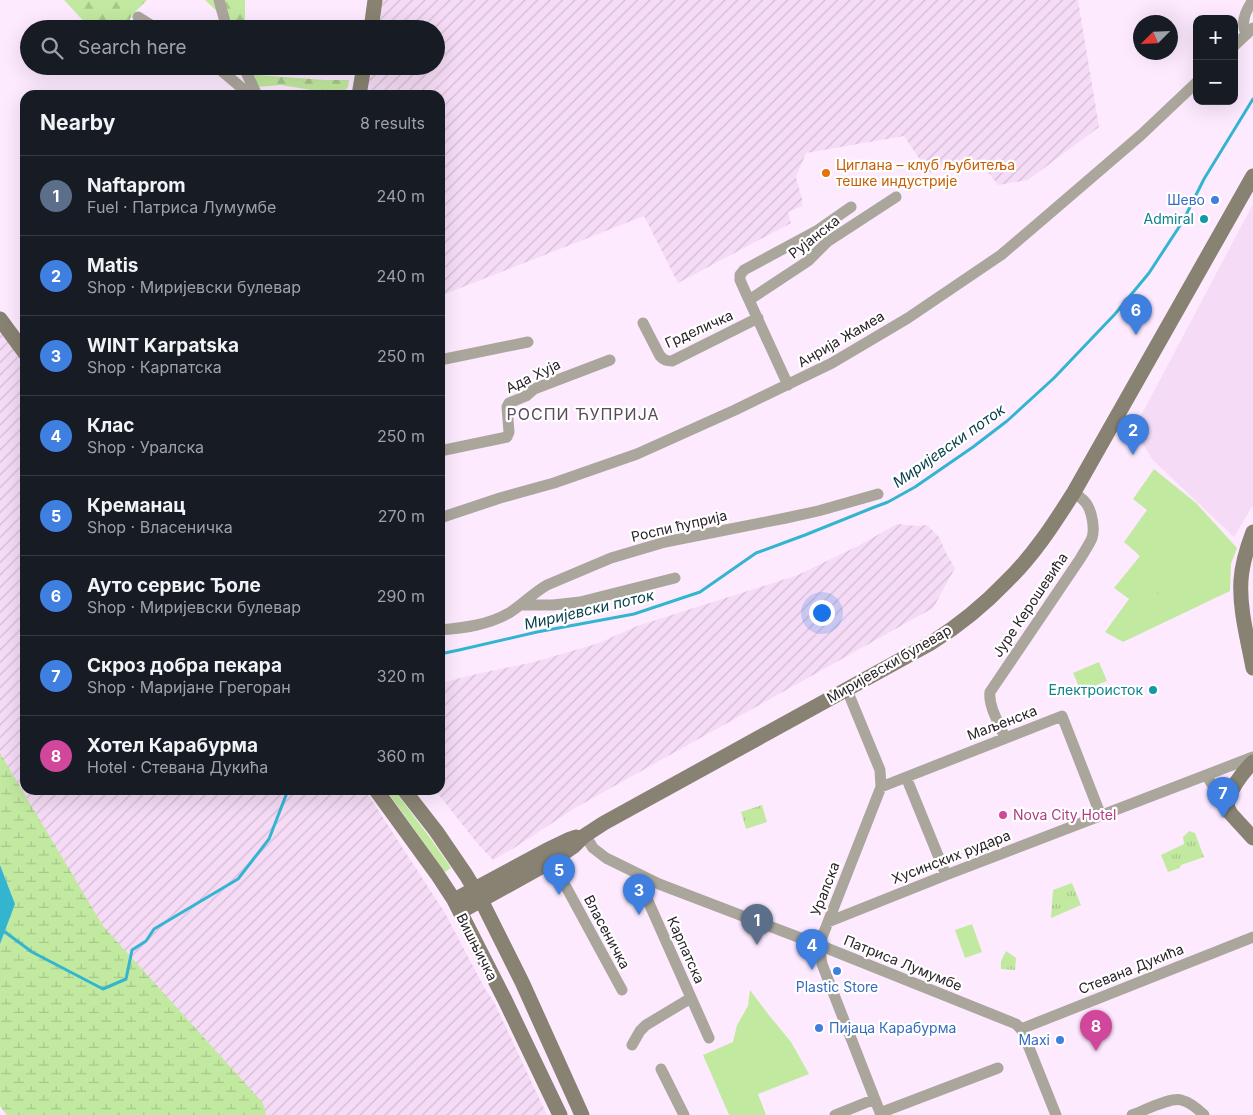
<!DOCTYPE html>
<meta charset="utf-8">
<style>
:root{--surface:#171b24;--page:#20242c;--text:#f1f3f6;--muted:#9ea1a6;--line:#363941;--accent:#0b8043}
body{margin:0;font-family:Inter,sans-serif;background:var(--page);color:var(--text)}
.controls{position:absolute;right:15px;top:15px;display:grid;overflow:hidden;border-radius:10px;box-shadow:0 5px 20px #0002}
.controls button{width:45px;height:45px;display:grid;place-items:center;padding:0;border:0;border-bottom:1px solid var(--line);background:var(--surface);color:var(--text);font:25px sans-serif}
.compass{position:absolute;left:1133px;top:15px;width:45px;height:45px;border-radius:50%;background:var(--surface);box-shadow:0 5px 20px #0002;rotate:246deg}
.you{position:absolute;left:821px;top:612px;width:18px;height:18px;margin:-12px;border:4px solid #fff;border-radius:50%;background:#1a73e8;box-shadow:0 0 0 8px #1a73e833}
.badge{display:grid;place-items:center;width:32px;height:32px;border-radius:50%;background:var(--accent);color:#fff;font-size:16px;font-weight:700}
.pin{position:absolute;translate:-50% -41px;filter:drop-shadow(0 1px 2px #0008)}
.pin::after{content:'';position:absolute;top:26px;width:18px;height:15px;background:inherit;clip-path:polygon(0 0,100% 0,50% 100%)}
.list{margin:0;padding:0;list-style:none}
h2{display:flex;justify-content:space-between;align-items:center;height:65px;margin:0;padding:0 20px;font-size:21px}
h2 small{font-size:16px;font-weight:400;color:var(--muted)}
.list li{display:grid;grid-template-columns:32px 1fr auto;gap:15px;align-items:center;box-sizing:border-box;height:80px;padding:0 20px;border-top:1px solid var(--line)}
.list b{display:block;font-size:19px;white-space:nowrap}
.list p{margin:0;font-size:16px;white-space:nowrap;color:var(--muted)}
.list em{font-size:16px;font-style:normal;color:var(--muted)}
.icon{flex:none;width:28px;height:28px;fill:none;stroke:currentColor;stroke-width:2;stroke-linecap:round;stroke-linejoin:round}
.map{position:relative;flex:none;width:1253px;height:1115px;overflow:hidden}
.search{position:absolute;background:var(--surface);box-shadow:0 5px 20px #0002;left:20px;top:20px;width:425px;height:55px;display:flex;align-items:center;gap:12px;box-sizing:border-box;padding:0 18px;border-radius:28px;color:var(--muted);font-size:19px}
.panel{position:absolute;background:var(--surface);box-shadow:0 5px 20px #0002;left:20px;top:90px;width:425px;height:705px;border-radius:15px}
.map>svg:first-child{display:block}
.built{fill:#f5dbf6}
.industrial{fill:url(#industrial-furrows)}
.grass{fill:#c2e9a0}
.forest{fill:url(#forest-firs)}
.wetland{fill:url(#wetland-marsh)}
.park{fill:url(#park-tufts)}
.water{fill:#33b5cf}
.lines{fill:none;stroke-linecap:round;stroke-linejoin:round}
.stream{stroke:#33b5cf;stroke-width:3}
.street{stroke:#aaa69c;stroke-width:11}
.secondary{stroke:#888272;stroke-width:15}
.food-dot{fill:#e8710a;stroke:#fff;stroke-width:2}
.shop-dot{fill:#3f7fe0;stroke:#fff;stroke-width:2}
.culture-dot{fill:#0f9aa8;stroke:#fff;stroke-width:2}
.hotel-dot{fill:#d1479c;stroke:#fff;stroke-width:2}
.labels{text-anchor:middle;stroke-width:4.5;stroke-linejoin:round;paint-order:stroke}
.food-label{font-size:14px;fill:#c56008;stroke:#fff;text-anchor:start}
.shop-label{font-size:14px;fill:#366cbe;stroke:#fff;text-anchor:end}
.culture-label{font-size:14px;fill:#0d838f;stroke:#fff;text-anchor:end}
.street-label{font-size:14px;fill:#261f26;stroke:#fff}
.hotel-label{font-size:14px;fill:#b23c85;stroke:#fff;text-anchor:start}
.water-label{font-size:15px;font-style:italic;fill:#043f4a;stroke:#fff}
.quarter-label{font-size:16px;letter-spacing:1px;fill:#5a4a5b;stroke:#fff}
</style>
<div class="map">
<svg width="1253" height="1115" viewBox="0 0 1253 1115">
<defs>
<pattern id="industrial-furrows" width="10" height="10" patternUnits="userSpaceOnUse" patternTransform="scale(1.25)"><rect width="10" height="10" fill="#f5dbf6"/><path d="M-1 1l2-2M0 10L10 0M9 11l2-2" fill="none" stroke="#d2bcd3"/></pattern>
<pattern id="forest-firs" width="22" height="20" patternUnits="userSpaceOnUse" patternTransform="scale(1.25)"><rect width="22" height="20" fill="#c2e9a0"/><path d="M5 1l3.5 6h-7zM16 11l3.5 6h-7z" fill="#a7c78a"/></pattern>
<pattern id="wetland-marsh" width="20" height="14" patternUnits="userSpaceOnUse" patternTransform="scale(1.25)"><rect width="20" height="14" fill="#c2e9a0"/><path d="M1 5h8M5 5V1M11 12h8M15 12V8" fill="none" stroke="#a7c78a"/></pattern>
<pattern id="park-tufts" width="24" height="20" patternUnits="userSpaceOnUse" patternTransform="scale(1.25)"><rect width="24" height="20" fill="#c2e9a0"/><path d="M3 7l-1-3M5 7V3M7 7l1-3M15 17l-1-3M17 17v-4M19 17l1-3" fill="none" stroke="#a7c78a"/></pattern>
</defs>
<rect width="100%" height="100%" fill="#feeaff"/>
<path class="built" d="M1253,204V505L1234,537L1152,459L1134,429Z"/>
<path class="industrial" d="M375,0H1078L1099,127L1028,180L998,185L979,161L929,173L904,136L806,153L796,177L802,199V206L788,212L791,223L678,283L644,216L440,296V95H359L364,66H436V29H371Z
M0,322L25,356V790H365L445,913L485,989L494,1002L547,1115H6L0,1106V944L15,904L0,865Z
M897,524L917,526L927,525L939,537L946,553L955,568L933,608L575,808L514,848L493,860L477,843L435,790H440V683L481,673L534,662L599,643L637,626L798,575L858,546Z"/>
<path class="grass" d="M1154,469L1196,503L1237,548L1231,564L1230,591L1123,642L1105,632L1129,599L1114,588L1140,556L1124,542L1147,510L1133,499Z
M1099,662L1107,681L1081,691L1073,673Z
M386,790H394L431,839L451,868L445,872Z
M972,924L982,952L965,958L955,930Z
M750,990L768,1014L791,1042L809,1074L758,1094L766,1115H729L703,1055L733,1042L737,1025L748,1006Z"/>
<path class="forest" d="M64,0H147L132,15L125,29H91Z
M205,0H245V29H232L229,23Z
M249,66H257V75L325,80H349L348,87L342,95L281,85L258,87Z"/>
<path class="wetland" d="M0,753L103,926L263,1103L266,1115H7L0,1106V944L15,904L0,865Z"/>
<path class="park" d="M1158,577L1166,583L1154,598L1147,592Z
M762,805L767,822L746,829L741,812Z
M1189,831L1195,833L1204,857L1181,865L1180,868L1168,872L1161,855L1184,844L1183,837Z
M1072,883L1081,905L1051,918L1053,890Z
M1006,951L1016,958L1015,970L1001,969V961Z"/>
<path class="water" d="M0,865L15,904L0,944Z"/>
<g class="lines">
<path class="stream" d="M440,654L459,650L537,632L634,614L700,592L756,553L805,535L872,508L888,502L915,487L973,447L1007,421L1054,378L1115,314L1149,273L1183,221L1204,179L1253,99
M5,932L32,952L103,989L126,979L132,950L146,941L154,929L238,879L269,839L288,790"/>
<path class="street" d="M219,0L227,29
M138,17L157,29
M1247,34C1239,23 1246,10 1253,0
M1234,46L1253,28
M216,66L250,95
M243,66L257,95
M749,300L808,261L827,242L896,197
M643,323L660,356C664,360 666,361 672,361L758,318
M440,360L528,342
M788,385L749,300L740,280V275L744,270L818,230L851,207
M440,451L507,437L509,432L507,407L509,403L526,396L534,389L547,384L610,360
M440,518L500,498L554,483L637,454L735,410L832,363L908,318L1001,255L1063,202L1141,135L1197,82
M520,605H553L580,602L675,578
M440,630C464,628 488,625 509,613C522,605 533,593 547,585L611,558L665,542L786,518L818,511L878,494
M847,690L880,770L881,787L819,945L822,964L881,1115
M1005,738C1000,725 988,706 990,692L1080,559C1084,552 1089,545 1092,538C1095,529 1092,511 1086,503C1083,499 1078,496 1074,492
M1206,775L1227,807
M906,777L946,875
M881,787L1062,716L1101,816
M585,835L593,848L606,858L659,884L819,945L1016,1024L1021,1029L1024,1035L1056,1115
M552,861L622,990
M636,874L709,1038
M828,922L946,875L1253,757
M1021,1029L1253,937
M632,1045L640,1031L646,1025L691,998
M661,1069L684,1115
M880,1113L998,1068
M835,1115L875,1099
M1132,1115C1143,1111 1171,1097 1181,1100C1190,1102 1198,1109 1204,1115"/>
<path class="secondary" d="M371,29L375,0
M359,95L364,66
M0,319L25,353
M1253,532C1247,548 1242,564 1241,580C1239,609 1248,640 1253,668
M1253,762C1242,773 1228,791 1227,807L1231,814L1253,838
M376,790L437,874L454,900L505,1000L560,1115
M404,790L436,831L466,875L481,900L522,982L582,1115
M454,900L547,850L570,839L576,837
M460,912L552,861L574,846L584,836L604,823L931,643C958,626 984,605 1006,582C1033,556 1054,524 1074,492L1253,176"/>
</g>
<circle class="food-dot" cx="826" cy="173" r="5"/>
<g class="shop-dot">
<circle cx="1215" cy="200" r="5"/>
<circle cx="837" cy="971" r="5"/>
<circle cx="819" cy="1028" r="5"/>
<circle cx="1060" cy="1040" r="5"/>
</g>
<g class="culture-dot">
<circle cx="1204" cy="219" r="5"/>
<circle cx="1153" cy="690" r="5"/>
</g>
<circle class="hotel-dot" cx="1003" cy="815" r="5"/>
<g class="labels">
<g class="food-label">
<text x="836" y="170">Циглана – клуб љубитеља<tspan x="836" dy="16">тешке индустрије</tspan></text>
</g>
<g class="shop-label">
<text x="1205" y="205">Шево</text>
<text x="837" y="992" text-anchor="middle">Plastic Store</text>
<text x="829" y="1033" text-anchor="start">Пијаца Карабурма</text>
<text x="1050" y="1045">Maxi</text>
</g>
<g class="culture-label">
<text x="1194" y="224">Admiral</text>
<text x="1143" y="695">Електроисток</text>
</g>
<g class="street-label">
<text transform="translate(814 237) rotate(-38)" y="5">Рујанска</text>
<text transform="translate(699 329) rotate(-24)" y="5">Грделичка</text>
<text transform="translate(841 339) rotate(-30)" y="5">Анрија Жамеа</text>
<text transform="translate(533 376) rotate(-26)" y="5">Ада Хуја</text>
<text transform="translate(679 526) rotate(-13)" y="5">Роспи ћуприја</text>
<text transform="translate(1030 605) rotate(-56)" y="5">Јуре Керошевића</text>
<text transform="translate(889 664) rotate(-30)" y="5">Миријевски булевар</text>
<text transform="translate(1002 723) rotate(-21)" y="5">Маљенска</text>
<text transform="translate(951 857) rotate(-21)" y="5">Хусинских рудара</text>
<text transform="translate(825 889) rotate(-69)" y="5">Уралска</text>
<text transform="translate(607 932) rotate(62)" y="5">Власеничка</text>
<text transform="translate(477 947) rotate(63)" y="5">Вишњичка</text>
<text transform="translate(686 950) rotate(66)" y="5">Карпатска</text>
<text transform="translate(903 963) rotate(22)" y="5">Патриса Лумумбе</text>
<text transform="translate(1131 969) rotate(-22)" y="5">Стевана Дукића</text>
</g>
<g class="hotel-label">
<text x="1013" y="820">Nova City Hotel</text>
</g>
<g class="water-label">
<text transform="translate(949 446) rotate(-35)" y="5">Миријевски поток</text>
<text transform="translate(589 610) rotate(-13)" y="5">Миријевски поток</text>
</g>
<g class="quarter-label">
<text x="583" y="420">РОСПИ ЋУПРИЈА</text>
</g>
</g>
</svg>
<div class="controls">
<button>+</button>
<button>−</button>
</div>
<svg class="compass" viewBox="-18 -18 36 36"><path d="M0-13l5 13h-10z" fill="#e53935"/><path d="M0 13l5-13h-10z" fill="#9ea1a6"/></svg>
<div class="you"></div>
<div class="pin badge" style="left:757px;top:945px;background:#5c6f8a">1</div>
<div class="pin badge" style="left:1133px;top:455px;background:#3f7fe0">2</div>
<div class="pin badge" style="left:639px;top:915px;background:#3f7fe0">3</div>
<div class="pin badge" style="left:812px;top:970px;background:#3f7fe0">4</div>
<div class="pin badge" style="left:559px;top:895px;background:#3f7fe0">5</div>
<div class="pin badge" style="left:1136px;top:335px;background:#3f7fe0">6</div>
<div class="pin badge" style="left:1223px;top:818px;background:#3f7fe0">7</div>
<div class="pin badge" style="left:1096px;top:1051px;background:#d1479c">8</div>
<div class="search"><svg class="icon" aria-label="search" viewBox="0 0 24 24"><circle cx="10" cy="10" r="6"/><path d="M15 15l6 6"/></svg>Search here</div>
<section class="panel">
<h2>Nearby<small>8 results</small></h2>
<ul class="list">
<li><span class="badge" style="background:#5c6f8a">1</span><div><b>Naftaprom</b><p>Fuel · Патриса Лумумбе</p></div><em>240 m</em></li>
<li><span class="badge" style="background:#3f7fe0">2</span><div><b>Matis</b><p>Shop · Миријевски булевар</p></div><em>240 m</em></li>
<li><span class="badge" style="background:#3f7fe0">3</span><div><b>WINT Karpatska</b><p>Shop · Карпатска</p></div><em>250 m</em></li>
<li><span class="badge" style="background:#3f7fe0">4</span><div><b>Клас</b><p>Shop · Уралска</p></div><em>250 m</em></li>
<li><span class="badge" style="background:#3f7fe0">5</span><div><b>Креманац</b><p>Shop · Власеничка</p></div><em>270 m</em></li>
<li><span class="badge" style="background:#3f7fe0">6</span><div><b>Ауто сервис Ђоле</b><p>Shop · Миријевски булевар</p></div><em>290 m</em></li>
<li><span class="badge" style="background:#3f7fe0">7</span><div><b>Скроз добра пекара</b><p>Shop · Маријане Грегоран</p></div><em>320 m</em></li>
<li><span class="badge" style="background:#d1479c">8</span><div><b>Хотел Карабурма</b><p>Hotel · Стевана Дукића</p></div><em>360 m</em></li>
</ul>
</section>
</div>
